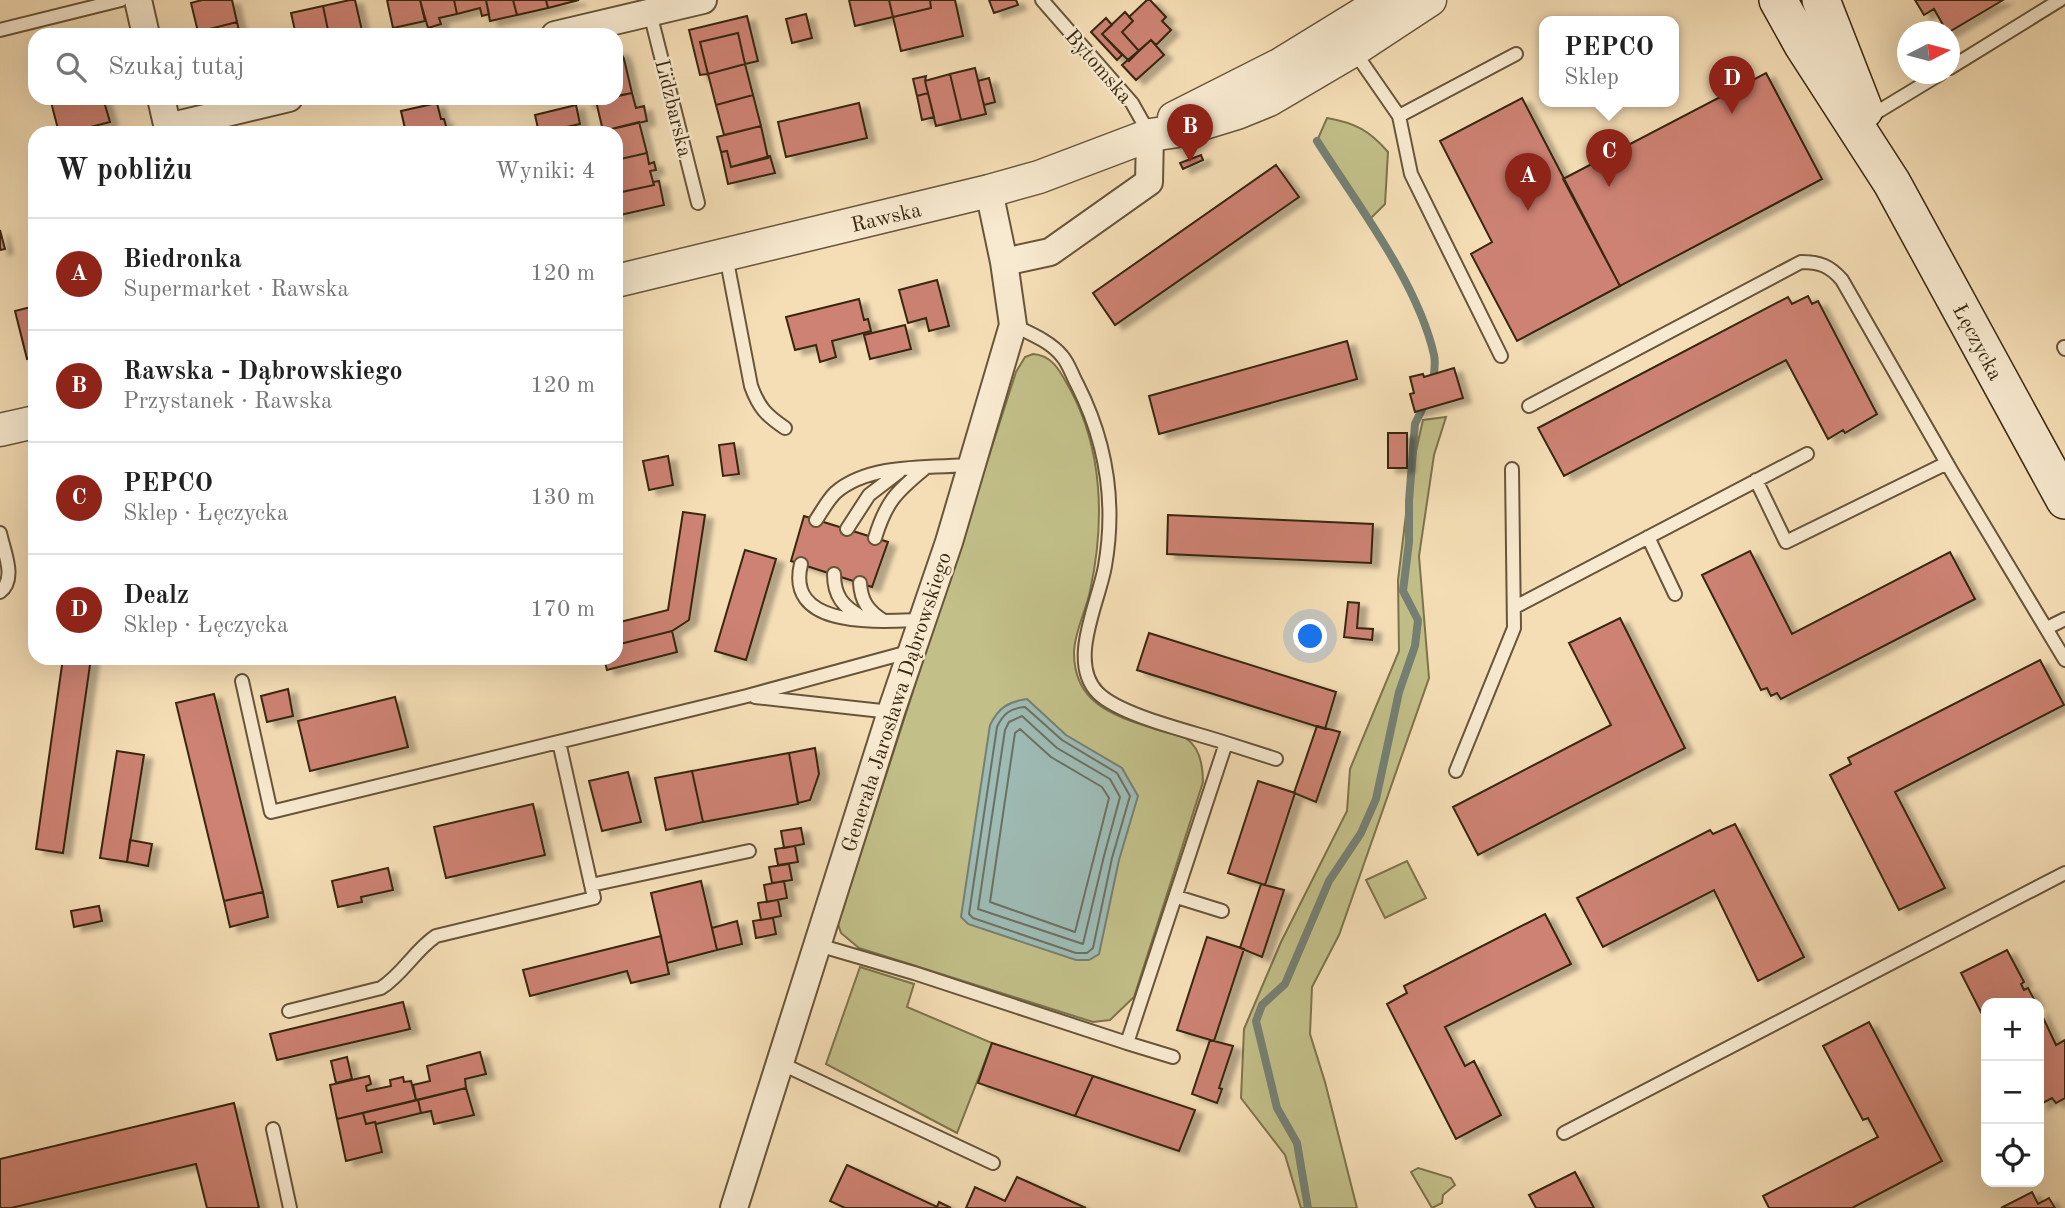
<!DOCTYPE html>
<html lang="pl">
<meta charset="utf-8">
<style>
:root{--surface:#fff;--page:#f6f6f6;--text:#222;--muted:#767676;--line:#e0e0e0;--accent:#8f2418}
body{margin:0;font-family:"Old Standard TT",serif;background:var(--page);color:var(--text)}
.controls{position:absolute;right:21px;bottom:21px;display:grid;overflow:hidden;border-radius:14px;box-shadow:0 7px 28px #0002}
.controls button{width:63px;height:63px;display:grid;place-items:center;padding:0;border:0;border-bottom:2px solid var(--line);background:var(--surface);color:var(--text);font:35px sans-serif}
.compass{position:absolute;left:1897px;top:21px;width:63px;height:63px;border-radius:50%;background:var(--surface);box-shadow:0 7px 28px #0002;rotate:84deg}
.you{position:absolute;left:1311px;top:637px;width:24px;height:24px;margin:-18px;border:5px solid #fff;border-radius:50%;background:#1a73e8;box-shadow:0 0 0 10px #1a73e833}
.badge{display:grid;place-items:center;width:46px;height:46px;border-radius:50%;background:var(--accent);color:#fff;font-size:23px;font-weight:700}
.pin{position:absolute;translate:-50% -58px;filter:drop-shadow(0 2px 4px #0008)}
.pin::after{content:'';position:absolute;top:37px;width:24px;height:21px;background:inherit;clip-path:polygon(0 0,100% 0,50% 100%)}
.popup{position:absolute;left:1539px;top:16px;width:140px;height:91px;box-sizing:border-box;display:grid;place-content:center;border-radius:14px;background:var(--surface);filter:drop-shadow(0 2px 5px #0005);font-size:23px;white-space:nowrap;color:var(--muted)}
.popup b{font-size:26px;color:var(--text)}
.popup::after{content:'';position:absolute;left:50%;top:100%;margin-left:-14px;border:14px solid transparent;border-top-color:var(--surface)}
.list{margin:0;padding:0;list-style:none}
h2{display:flex;justify-content:space-between;align-items:center;height:91px;margin:0;padding:0 28px;font-size:30px}
h2 small{font-size:23px;font-weight:400;color:var(--muted)}
.list li{display:grid;grid-template-columns:46px 1fr auto;gap:21px;align-items:center;box-sizing:border-box;height:112px;padding:0 28px;border-top:2px solid var(--line)}
.list b{display:block;font-size:26px;white-space:nowrap}
.list p{margin:0;font-size:23px;white-space:nowrap;color:var(--muted)}
.list em{font-size:23px;font-style:normal;color:var(--muted)}
.icon{flex:none;width:38px;height:38px;fill:none;stroke:currentColor;stroke-width:2;stroke-linecap:round;stroke-linejoin:round}
.map{position:relative;flex:none;width:2065px;height:1208px;overflow:hidden}
.search{position:absolute;background:var(--surface);box-shadow:0 7px 28px #0002;left:28px;top:28px;width:595px;height:77px;display:flex;align-items:center;gap:18px;box-sizing:border-box;padding:0 24px;border-radius:21px;color:var(--muted);font-size:26px}
.panel{position:absolute;background:var(--surface);box-shadow:0 7px 28px #0002;left:28px;top:126px;width:595px;height:539px;border-radius:21px}
.map>svg:first-child{display:block}
.green{fill:#c2bf89;stroke:#7d734c;stroke-width:2}
.water{fill:#9ebbb5;stroke:#758073;stroke-width:2}
.lines{fill:none;stroke-linecap:round;stroke-linejoin:round}
.shore{stroke:#6b7162;stroke-width:2}
.stream{stroke:#758073;stroke-width:8}
.building{fill:#cd8273;stroke:#382710;stroke-width:2;filter:url(#shadow)}
.service-casing{stroke:#67553a;stroke-width:16}
.minor-casing{stroke:#67553a;stroke-width:30}
.tertiary-casing{stroke:#67553a;stroke-width:35}
.secondary-casing{stroke:#382710;stroke-width:40}
.service{stroke:#f8ead0;stroke-width:12}
.minor{stroke:#f8ead0;stroke-width:26}
.tertiary{stroke:#f8ead0;stroke-width:32}
.secondary{stroke:#f8ead0;stroke-width:37}
.labels{text-anchor:middle;stroke-width:5;stroke-linejoin:round;paint-order:stroke}
.street-label{font-size:21px;fill:#382710;stroke:#f8ead0}
</style>
<div class="map">
<svg width="2065" height="1208" viewBox="0 0 2065 1208">
<defs>
<filter id="shadow"><feDropShadow dx="8" dy="4.5" stdDeviation="2" flood-color="#0004"/></filter>
</defs>
<rect width="100%" height="100%" fill="#f5deb6"/>
<filter id="stains"><feTurbulence type="fractalNoise" baseFrequency=".00286" numOctaves="4"/><feColorMatrix values="0 0 0 0 .2 0 0 0 0 .09 0 0 0 0 .02 0 0 0 .5 -.17"/></filter>
<radialGradient id="worn" r=".72"><stop offset=".6" stop-color="#630" stop-opacity="0"/><stop offset="1" stop-color="#630" stop-opacity=".3"/></radialGradient>
<path class="green" d="M1327,118C1355,123 1369,130 1388,152L1385,204L1369,220L1317,141Z
M1033,354C1053,355 1061,373 1070,389C1103,450 1105,523 1090,591C1086,611 1074,633 1074,653C1074,707 1119,717 1161,731C1169,733 1180,735 1187,739C1201,749 1203,767 1203,782L1134,997L1110,1020L1093,1022L859,948L841,933L838,924L1016,372L1025,357Z
M1446,417L1434,455L1419,556L1429,678L1339,935L1312,987L1310,1034L1325,1082L1357,1208H1301L1285,1155L1241,1098L1244,1029L1281,942L1347,811L1350,769L1399,651L1398,580L1411,473L1423,420Z
M1407,861L1426,898L1385,918L1366,880Z
M860,967L914,984L907,1007L992,1043L957,1133L826,1064Z
M1418,1168L1451,1178L1455,1185L1443,1195L1442,1203L1432,1208L1411,1172Z"/>
<path class="water" d="M1027,699L1066,735L1122,768L1138,796L1119,860L1099,954L1089,960H1076L968,924L961,917L990,725C999,707 1008,702 1027,699Z"/>
<g class="lines">
<path class="shore" d="M1025,707L1062,740L1117,773L1130,796L1112,858L1093,948L1087,953H1076L973,918L969,914L997,727C1003,714 1010,708 1025,707Z
M1022,716L1057,748L1110,779L1120,797L1104,856L1083,944L978,909L1005,730L1009,722Z
M1020,729L1051,757L1102,787L1109,798L1075,932L990,902L1015,733Z"/>
<path class="stream" d="M1317,141C1357,204 1418,283 1434,355C1436,363 1434,374 1433,382
M1308,1208L1297,1143L1277,1108L1256,1021L1262,1005L1285,984L1329,881L1361,833L1376,799L1399,692L1415,646L1418,620L1403,591L1409,542V501L1415,424L1426,401"/>
</g>
<path class="building" d="M202,0H232L237,22L198,32L191,3Z
M350,0H355L363,35H329L323,6Z
M387,0H420L425,21L393,28Z
M420,0H454L457,14L439,18L441,24L428,28Z
M454,0H486L489,14L482,16L480,8L457,14Z
M486,0H513L517,15L490,21Z
M513,0H546L548,8L517,15Z
M546,0H579L548,8Z
M849,0H889L893,17L855,26Z
M889,0H930L931,8L893,17Z
M930,0H955L963,36L901,51L893,17L931,8Z
M989,0H1016L1018,5L994,13Z
M1147,0H1150L1166,17L1162,21L1171,30L1156,45L1151,40L1139,51L1122,32L1133,21L1129,17Z
M1915,0H2003L1949,32H1947L1934,9L1924,15Z
M323,6L329,35H296L291,13Z
M1125,12L1133,21L1122,32L1139,51L1129,61L1102,34Z
M806,14L812,38L792,43L786,19Z
M747,16L758,61L745,64L738,33L700,42L708,74L700,75L689,30Z
M1106,18L1112,25L1102,34L1122,55L1117,60L1091,32Z
M237,22L240,35H199L198,32Z
M738,33L745,64L708,74L700,42Z
M1151,40L1164,55L1136,80L1122,65Z
M616,50L621,53L624,59L616,61Z
M624,59L632,93L616,96V61Z
M745,64L753,95L716,105L708,74Z
M975,68L986,114L961,120L950,74Z
M1766,73L1822,179L1620,286L1563,179Z
M950,74L961,120L936,126L925,81Z
M926,76L925,81L928,93L917,96L913,79Z
M989,78L995,102L984,105L978,81Z
M632,93L636,108L644,106L647,121L603,131L596,101Z
M928,93L934,117L922,120L917,96Z
M753,95L761,126L724,135L716,105Z
M50,98H103L110,122L67,133H59Z
M585,98H609L586,103Z
M1522,98L1620,286L1517,341L1471,254L1492,242L1440,141Z
M437,103L441,119H444L448,133H406L401,111Z
M859,103L867,138L786,157L778,122Z
M576,105L580,124L539,133L535,115Z
M639,122L647,153L616,160V133H603V131Z
M761,126L768,158L731,167L727,151L721,152L717,137Z
M320,128L321,133H298Z
M727,151L731,167L770,156L775,173L728,184L721,152Z
M647,153L649,164L654,162L656,170L650,171L654,185L617,193L616,160Z
M1201,155L1203,160L1183,169L1180,163Z
M1276,165L1299,197L1115,325L1093,293Z
M659,181L664,205L616,216V191L617,193L654,185L653,182Z
M0,230L5,249L0,250Z
M937,280L949,326L929,331L926,318L908,323L899,290Z
M1808,296L1812,304L1818,301L1877,414L1845,433L1843,430L1828,439L1786,360L1564,476L1538,428L1788,297L1792,304Z
M859,299L864,320L868,319L871,331L832,341L836,357L820,362L816,345L795,350L786,317Z
M35,306V357L27,359L15,311Z
M905,325L911,349L870,359L864,335Z
M1347,341L1357,379L1159,434L1149,396Z
M1454,368L1463,398L1415,412L1410,394L1414,393L1410,377L1423,374L1424,377Z
M1388,433H1407V468H1388Z
M734,443L739,474L723,476L719,445Z
M668,456L673,485L649,490L643,461Z
M683,512L705,515L689,620L672,631L616,645V623L668,610Z
M1168,515L1373,524L1371,563L1167,554Z
M804,516L888,542L872,587L791,561Z
M745,550L776,559L746,660L715,651Z
M1750,551L1792,634L1950,552L1975,599L1781,699L1777,693L1771,696L1767,688L1761,690L1702,575Z
M1348,602L1359,603L1357,628L1373,629L1372,640L1344,637Z
M1620,618L1685,748L1478,855L1453,807L1611,725L1569,643Z
M672,631L677,652L607,670L604,658H616V645Z
M1149,633L1336,692L1325,729L1137,670Z
M63,658H91L63,853L36,849Z
M2040,660L2064,705L1895,792L1945,888L1899,910L1830,775L1851,764L1848,758Z
M288,689L293,716L267,722L261,696Z
M214,694L263,892L224,901L176,703Z
M395,697L408,747L310,771L298,721Z
M1317,726L1340,732L1316,802L1294,793Z
M815,748L819,774L810,800L798,803L789,753Z
M117,751L144,755L127,862L100,858Z
M789,753L798,804L703,822L692,771Z
M692,771L703,822L666,830L655,778Z
M628,772L641,822L602,831L589,781Z
M1258,781L1295,793L1265,885L1228,873Z
M533,804L545,855L446,878L434,827Z
M1735,824L1804,957L1758,981L1714,890L1603,947L1577,898L1710,830L1713,834Z
M801,828L804,844L784,848L781,831Z
M130,840L152,844L148,866L127,862Z
M795,846L798,862L778,865L775,849Z
M789,864L792,880L772,883L769,867Z
M388,868L393,890L361,897L362,902L338,907L332,881Z
M701,881L717,950L667,963L651,893Z
M784,881L787,898L767,902L764,885Z
M1261,884L1284,890L1262,957L1240,948Z
M263,892L268,917L230,927L224,901Z
M778,900L781,916L761,920L758,903Z
M99,906L102,921L74,927L71,911Z
M1545,914L1571,964L1445,1027L1465,1066L1474,1061L1501,1115L1456,1139L1387,1004L1407,993L1404,986Z
M773,918L776,934L756,938L753,921Z
M737,921L742,944L717,950L712,928Z
M661,936L669,974L631,983L627,971L530,996L523,970Z
M1207,937L1244,949L1214,1041L1177,1030Z
M2007,950L2024,982L2021,984L2024,990L2028,988L2036,1003H1986V1022L1961,973Z
M403,1002L410,1029L277,1060L270,1034Z
M2039,1009L2056,1045L2065,1040V1098L2056,1103L2052,1098L2039,1105Z
M1869,1022L1942,1161L1852,1208H1769L1763,1196L1878,1137L1868,1118L1863,1120L1823,1046Z
M1210,1040L1233,1046L1219,1088L1222,1089L1217,1103L1192,1094Z
M992,1043L1093,1076L1075,1116L978,1083Z
M480,1052L486,1074L465,1079L466,1088L416,1100L413,1085L430,1081L427,1066Z
M347,1057L352,1079L336,1083L331,1061Z
M369,1076L371,1084L366,1086L367,1091L391,1086L390,1080L403,1077L404,1082L411,1081L416,1100L337,1119L330,1085Z
M1093,1076L1195,1110L1179,1151L1075,1116Z
M466,1088L474,1115L434,1124L431,1111L421,1113L418,1100Z
M418,1100L421,1113L376,1124L375,1122L366,1124L363,1113Z
M234,1103L259,1208H207L196,1164L11,1208H0V1159Z
M363,1113L366,1124L375,1122L382,1152L346,1161L337,1119Z
M847,1165L937,1207L939,1202L951,1208H845L830,1201Z
M1575,1172L1594,1208H1536L1529,1195Z
M1017,1177L1086,1208H966L975,1187L1005,1201Z
M2032,1192L2038,1204L2049,1198L2055,1208H2001Z"/>
<g class="lines">
<defs>
<path id="service" d="M1042,0L1132,103L1150,135
M650,13L698,203
M0,30L121,0
M1354,51L1399,116L1411,174L1501,356
M1950,68L2060,0
M1399,116L1516,54
M1869,117L1940,74
M726,256L751,386C759,408 766,415 785,428
M2064,347L2065,349
M1529,406L1801,262C1820,262 1830,266 1842,280L1952,472L2065,660
M1756,480L1786,542L1947,463
M816,520C822,511 828,500 835,493C869,463 929,468 971,465
M847,529L869,495L899,472
M0,533C4,552 17,579 0,592
M1648,537L1675,594
M875,538C886,502 896,492 924,469
M801,564C785,630 881,621 922,620
M834,574C834,596 843,607 862,617
M860,583C861,601 868,611 884,621
M1515,607L1807,454
M2047,628L2065,619
M242,681L271,812L747,696L912,651
M755,697L891,712
M1226,743L1276,759
M1456,771L1514,628L1512,469
M591,885L749,851
M1177,897L1222,911
M818,945L914,973L1127,1043L1226,743C1193,732 1121,716 1098,693C1067,662 1099,602 1105,566C1116,503 1106,441 1077,384C1072,375 1069,364 1062,356C1050,341 1029,333 1013,325
M289,1011L381,988C403,974 415,950 436,936L594,898L559,742
M1127,1043L1173,1057
M780,1063L993,1163
M273,1129L290,1208
M1564,1133L2065,873"/>
<path id="minor" d="M138,0L146,35
M555,35L703,0
M161,98L169,133
M168,127L289,98
M1004,262L1050,252L1149,182L1150,135
M734,1208L891,712L949,542L1013,325L1004,262L989,191"/>
<path id="tertiary" d="M1174,118L1281,64L1385,0
M616,281L989,191L1039,177L1150,135L1178,131L1237,113L1269,100L1354,50L1430,0
M0,430L35,422"/>
<path id="secondary" d="M1778,0L1803,45L1892,183L2065,500
M1821,0L1864,110"/>
</defs>
<use href="#service" class="service-casing"/>
<use href="#minor" class="minor-casing"/>
<use href="#tertiary" class="tertiary-casing"/>
<use href="#secondary" class="secondary-casing"/>
<use href="#service" class="service"/>
<use href="#minor" class="minor"/>
<use href="#tertiary" class="tertiary"/>
<use href="#secondary" class="secondary"/>
</g>
<g class="labels">
<g class="street-label">
<text transform="translate(1099 66) rotate(49)" y="7">Bytomska</text>
<text transform="translate(674 108) rotate(76)" y="7">Lidzbarska</text>
<text transform="translate(886 217) rotate(-13)" y="7">Rawska</text>
<text transform="translate(1978 342) rotate(62)" y="7">Łęczycka</text>
<text transform="translate(896 702) rotate(-72)" y="7">Generała Jarosława Dąbrowskiego</text>
</g>
</g>
<rect width="100%" height="100%" filter="url(#stains)"/>
<rect width="100%" height="100%" fill="url(#worn)"/>
</svg>
<div class="controls">
<button>+</button>
<button>−</button>
<button><svg class="icon" aria-label="locate" viewBox="0 0 24 24"><circle cx="12" cy="12" r="6"/><path d="M12 2v4M12 18v4M2 12h4M18 12h4"/></svg></button>
</div>
<svg class="compass" viewBox="-18 -18 36 36"><path d="M0-13l5 13h-10z" fill="#e53935"/><path d="M0 13l5-13h-10z" fill="#767676"/></svg>
<div class="you"></div>
<div class="pin badge" style="left:1528px;top:211px">A</div>
<div class="pin badge" style="left:1190px;top:162px">B</div>
<div class="pin badge" style="left:1609px;top:187px">C</div>
<div class="popup"><b>PEPCO</b>Sklep</div>
<div class="pin badge" style="left:1732px;top:114px">D</div>
<div class="search"><svg class="icon" aria-label="search" viewBox="0 0 24 24"><circle cx="10" cy="10" r="6"/><path d="M15 15l6 6"/></svg>Szukaj tutaj</div>
<section class="panel">
<h2>W pobliżu<small>Wyniki: 4</small></h2>
<ul class="list">
<li><span class="badge">A</span><div><b>Biedronka</b><p>Supermarket · Rawska</p></div><em>120 m</em></li>
<li><span class="badge">B</span><div><b>Rawska - Dąbrowskiego</b><p>Przystanek · Rawska</p></div><em>120 m</em></li>
<li><span class="badge">C</span><div><b>PEPCO</b><p>Sklep · Łęczycka</p></div><em>130 m</em></li>
<li><span class="badge">D</span><div><b>Dealz</b><p>Sklep · Łęczycka</p></div><em>170 m</em></li>
</ul>
</section>
</div>
